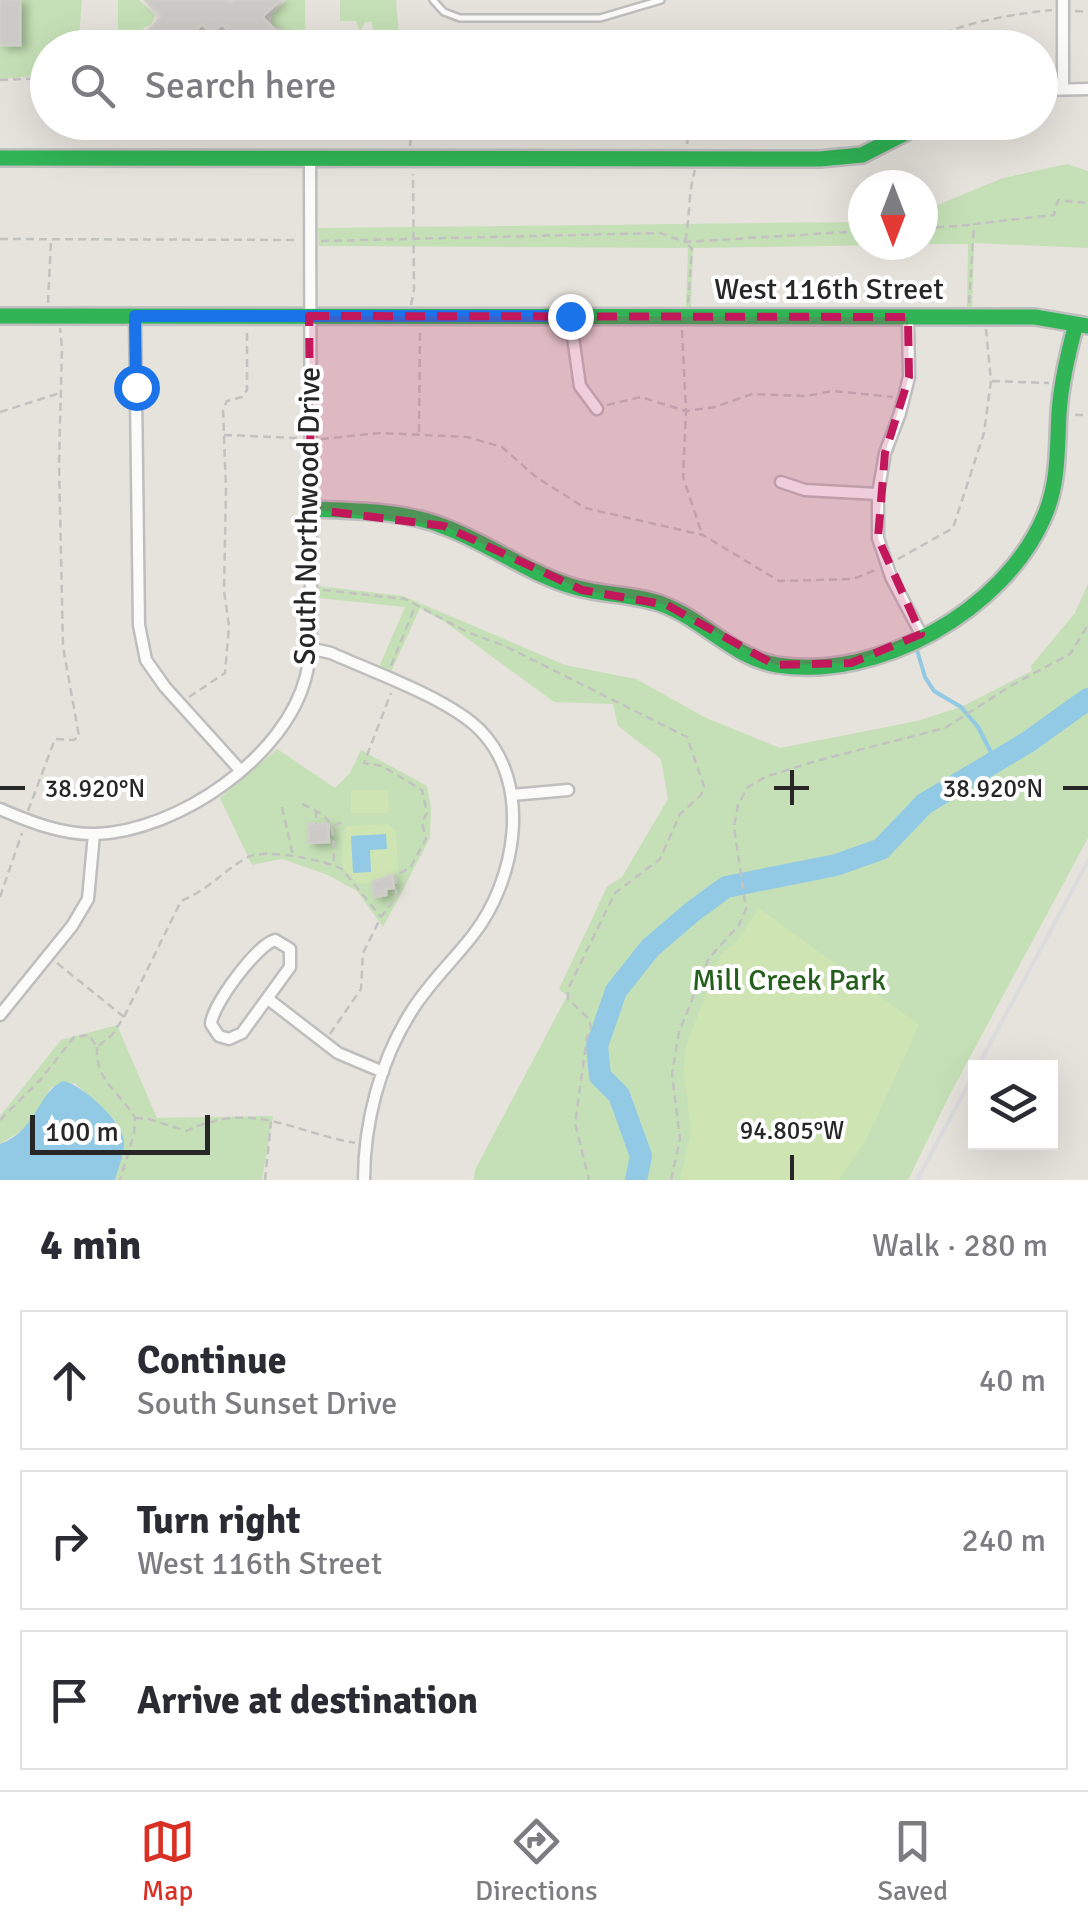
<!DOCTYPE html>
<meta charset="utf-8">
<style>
:root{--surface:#fff;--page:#f7f7f7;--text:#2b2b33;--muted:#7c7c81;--line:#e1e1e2;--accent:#d93025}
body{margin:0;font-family:Signika,sans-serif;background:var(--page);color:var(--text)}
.controls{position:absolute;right:30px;bottom:30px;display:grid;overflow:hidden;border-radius:0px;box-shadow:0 10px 40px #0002}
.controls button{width:90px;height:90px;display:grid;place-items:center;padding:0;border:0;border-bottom:2px solid var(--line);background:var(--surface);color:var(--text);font:50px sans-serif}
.compass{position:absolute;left:848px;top:170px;width:90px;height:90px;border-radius:50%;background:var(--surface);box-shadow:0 10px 40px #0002;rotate:180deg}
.scale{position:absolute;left:30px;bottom:25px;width:180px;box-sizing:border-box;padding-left:10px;border:5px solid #272727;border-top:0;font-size:28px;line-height:35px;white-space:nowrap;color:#272727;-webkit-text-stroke:8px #fff;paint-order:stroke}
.stop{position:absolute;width:30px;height:30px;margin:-22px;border:8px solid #1a73e8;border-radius:50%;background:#fff}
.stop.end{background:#1a73e8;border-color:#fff;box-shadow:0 2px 10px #0008}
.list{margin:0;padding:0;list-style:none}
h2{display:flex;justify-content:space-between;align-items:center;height:130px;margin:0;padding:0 40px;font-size:42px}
h2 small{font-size:32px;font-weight:400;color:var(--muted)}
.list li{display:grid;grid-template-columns:65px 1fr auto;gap:30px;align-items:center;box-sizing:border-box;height:140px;margin:0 20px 20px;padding:0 20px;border:2px solid var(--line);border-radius:0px}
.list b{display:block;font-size:38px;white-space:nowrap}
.list p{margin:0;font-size:32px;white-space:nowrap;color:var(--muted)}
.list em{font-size:32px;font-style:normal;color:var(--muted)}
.icon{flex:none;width:55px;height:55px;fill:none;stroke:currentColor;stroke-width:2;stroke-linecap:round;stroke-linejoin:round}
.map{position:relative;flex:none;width:1088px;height:1180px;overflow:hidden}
.search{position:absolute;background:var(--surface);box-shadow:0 10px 40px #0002;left:30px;right:30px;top:30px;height:110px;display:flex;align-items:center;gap:25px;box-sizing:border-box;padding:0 35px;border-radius:55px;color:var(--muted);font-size:38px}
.sheet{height:610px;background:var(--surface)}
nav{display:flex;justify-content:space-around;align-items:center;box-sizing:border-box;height:140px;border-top:2px solid var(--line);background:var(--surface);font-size:28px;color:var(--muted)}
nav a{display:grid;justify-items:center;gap:5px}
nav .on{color:var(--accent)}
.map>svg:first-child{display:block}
.green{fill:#c5e0b6}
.pitch{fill:#cfe4b3}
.water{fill:#92cae5}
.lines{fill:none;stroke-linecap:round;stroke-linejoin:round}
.stream{stroke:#92cae5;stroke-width:4}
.river{stroke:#92cae5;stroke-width:22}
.building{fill:#cccac6;stroke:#d0cec9;stroke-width:2.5;filter:url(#shadow)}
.lane-casing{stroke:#bfbebe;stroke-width:10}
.street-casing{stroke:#bfbebe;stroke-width:15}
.fast-casing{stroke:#bfbebe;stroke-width:20}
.path{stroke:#c2c2c1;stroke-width:2.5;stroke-dasharray:8 5;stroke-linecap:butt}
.lane{stroke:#fbfbfa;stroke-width:5}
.street{stroke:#fbfbfa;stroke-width:10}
.fast{stroke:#30b455;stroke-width:15}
.rail{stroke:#dcdbdd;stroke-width:4}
.route{stroke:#1a73e8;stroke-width:12}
.marked{fill:#c2185b;fill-opacity:0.2;stroke:#c2185b;stroke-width:8;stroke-dasharray:20 12;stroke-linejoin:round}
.ticks{fill:none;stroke:#272727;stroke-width:4}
.labels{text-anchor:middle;stroke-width:8;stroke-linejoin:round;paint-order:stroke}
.street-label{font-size:30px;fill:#272727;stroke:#fff}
.park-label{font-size:30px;fill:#24601b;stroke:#fff}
.ticks-label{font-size:25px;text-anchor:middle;fill:#272727;stroke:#fff;stroke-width:8;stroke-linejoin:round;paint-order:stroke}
</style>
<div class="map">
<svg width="1088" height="1180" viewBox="0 0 1088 1180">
<defs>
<filter id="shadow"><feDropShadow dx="6" dy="3.5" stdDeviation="5" flood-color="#0004"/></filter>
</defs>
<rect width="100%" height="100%" fill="#e6e2dc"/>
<path class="green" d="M20,0H82L78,47L48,48L47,75L0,79V45H20Z
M118,0H139L155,15L152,24L145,27L128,47H118Z
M286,0H305V47H297L281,29L271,25V16Z
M340,0H396L400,47H372L379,45V32H373L372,22H365L360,32L356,21H340Z
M1067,164L1088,171V248L974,243L972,310H967L968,244H923V211L1003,178Z
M863,222V245H897L693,248L691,309H686L688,248L319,246L318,228Z
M1088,584V838L950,1094L908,1180H474L475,1170L567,996L559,989L607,887L622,877L668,799L661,759L618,726L613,704L554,702L445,622L420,608L391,672L379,667L405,607L318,598V586L403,596L565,665L636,679L706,718L780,748L917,721L961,707L1032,671L1031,666L1075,613Z
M277,749L335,788L350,773L361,750L427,786L431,808L430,838L383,927L357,891L328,875L282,859L252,865L220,798Z
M117,1025L157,1118L273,1116L262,1180H115C132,1116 116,1125 75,1083L51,1087L30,1125L0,1144V1116L61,1040Z"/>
<path class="pitch" d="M351,790H388L389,813H351Z
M388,824L396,831L398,871L392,875L394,888L387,889L386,895L374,897L372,883L358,884L343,868L341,834L348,826Z
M759,908L919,1025L866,1140L839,1180H680L691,1135L684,1068L686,1047L720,956L738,940Z"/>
<path class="water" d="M386,834L387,849L370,850L371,872L353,873L351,836Z
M63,1081C81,1084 123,1121 124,1141C125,1153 118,1168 115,1180H0V1144C38,1130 36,1094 63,1081Z"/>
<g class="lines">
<path class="stream" d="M917,650L925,677L934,691L961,707L978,727L996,762"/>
<path class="river" d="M636,1180L641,1156L619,1095L600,1076L597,1046L616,991L650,948L692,912L726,887L836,865L881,849L924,804L1028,742L1088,699"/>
</g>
<path class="building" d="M0,0H20V45H0Z
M145,0H226L230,4L235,0H280L262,17L293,48H236L241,43L222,24L212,33L202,24L183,43L187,48H130L162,17Z
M308,824H328L329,842L309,843Z
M392,875L394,888L386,889V895L374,897L372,882Z"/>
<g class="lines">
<defs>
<path id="lane" d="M433,0L444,12L460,18H600L661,0"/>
<path id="street" d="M1063,0V89
M1040,90L1088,89
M135,316L139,625L146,660L165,687L240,770
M570,316L580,386L597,409
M908,317L909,377L900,413L885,453L878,494V538L891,577L921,634
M781,482L805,490L878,494
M309,648L331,653C373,672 448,698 480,730C533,784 516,880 473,935C453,961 428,984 411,1012C380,1061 364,1123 364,1180
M512,795L568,790
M0,809C30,822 63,835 96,834C178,831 286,757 306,676C310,661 310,644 311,629L310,159
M275,940L290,949V967L242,1033L229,1039L219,1036L211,1024C212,1005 257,945 275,940Z
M268,999L338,1053L383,1072
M0,1015L72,926L88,899L94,834"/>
<path id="fast" d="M0,158L820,159L862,155L927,122
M0,316L1035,317L1088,326
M311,509C356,511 403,510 445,527C488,543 525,571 568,585C599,596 634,593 664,605C704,620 734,658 777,665C879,681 1004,610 1044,517C1059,483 1057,449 1059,413C1061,383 1068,353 1076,324"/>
</defs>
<use href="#lane" class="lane-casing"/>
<use href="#street" class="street-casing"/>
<use href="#fast" class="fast-casing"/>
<path class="path" d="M1075,11L1088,12
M908,48C954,25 1002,15 1052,10
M0,80L48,78
M687,144L691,122
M410,146L412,122
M923,228L971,225
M0,239L298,240
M321,241L660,233L685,242L863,231
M48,303L51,241
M688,303L692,249L685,242C690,218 688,193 695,170
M969,303L974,224L1054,215L1058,200L1088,203
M411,305L414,290L413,174
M682,330L686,411L683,477L702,534
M992,381L1049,383
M607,405L641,397L686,411L715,407L752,394L806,396L833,391L893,397
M0,412L60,393
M1075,415H1088
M419,432L420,330
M224,435L298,438
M321,439L380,433L467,437L502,447L536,477L585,508L703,535L779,581L853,579L878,569
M898,559L953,528L984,433L991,381L986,329
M323,590L405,599L467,632L505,646L687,737L704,786L701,795L680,814L660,859L615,893L568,989V999L589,1019L591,1027L587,1037L575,1123L589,1180
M391,666L416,604
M189,697L225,673L229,626L224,591L226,490L223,409L227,401L242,397L247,390V329
M302,804C338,819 333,829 334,864
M282,807L293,856
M316,810V824
M28,811L55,739L74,740L79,736L63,647L59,463L62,347L60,328
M334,826L343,821
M0,897L22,833
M57,963L124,1017
M330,1034L361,989L363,953L381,917L396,897V875L410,868L426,839L422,822L427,813L422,790L382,766L364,763L391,693
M97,1047C95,1081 120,1092 135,1118L134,1134L120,1180
M135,1118L149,1119L186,1131C253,1100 289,1131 355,1143
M0,1120L41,1079L74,1037L89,1035L97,1047L112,1035L124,1017L181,901C210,889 224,870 248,857C266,848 325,860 342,869L381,917
M265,1180L271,1122
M671,1180L680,1139L672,1074L679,1032L709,958L739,925L746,909L734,827L738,805L748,787L765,777L816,761L945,728L1014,684L1070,654L1088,625"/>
<use href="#lane" class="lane"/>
<use href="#street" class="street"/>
<use href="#fast" class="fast"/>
<path class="rail" d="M977,1068L1088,861
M917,1180L976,1070"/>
</g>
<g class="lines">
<path class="route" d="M136,387L135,316H570"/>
</g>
<path class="marked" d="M309,316L908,317L909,377L885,453L878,538L921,634L851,663L775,665L667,605L582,590L444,526L311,509Z"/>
<path class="ticks" d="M792,770V805M0,788H25M774,788H809M1063,788H1088M792,1155V1180"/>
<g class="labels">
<g class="street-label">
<text x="829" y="299">West 116th Street</text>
<text transform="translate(307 516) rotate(-89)" y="10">South Northwood Drive</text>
</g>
<g class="park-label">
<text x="789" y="990">Mill Creek Park</text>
</g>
</g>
<g class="ticks-label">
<text x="993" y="797">38.920°N</text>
<text x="95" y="797">38.920°N</text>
<text x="792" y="1139">94.805°W</text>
</g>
</svg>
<div class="controls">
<button><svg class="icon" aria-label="layers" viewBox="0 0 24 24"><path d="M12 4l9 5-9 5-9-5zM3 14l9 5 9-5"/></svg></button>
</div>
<svg class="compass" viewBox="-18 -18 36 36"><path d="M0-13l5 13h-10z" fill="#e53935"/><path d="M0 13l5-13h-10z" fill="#7c7c81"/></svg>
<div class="scale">100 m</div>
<div class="stop" style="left:136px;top:387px"></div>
<div class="stop end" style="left:570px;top:316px"></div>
<div class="search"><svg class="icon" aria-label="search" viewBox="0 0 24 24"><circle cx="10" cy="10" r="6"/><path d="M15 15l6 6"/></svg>Search here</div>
</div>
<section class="sheet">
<h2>4 min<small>Walk · 280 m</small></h2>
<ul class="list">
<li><svg class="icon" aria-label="ahead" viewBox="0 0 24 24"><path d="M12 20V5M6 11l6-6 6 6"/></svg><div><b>Continue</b><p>South Sunset Drive</p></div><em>40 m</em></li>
<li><svg class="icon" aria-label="right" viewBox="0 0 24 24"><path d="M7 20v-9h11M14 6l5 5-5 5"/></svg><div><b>Turn right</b><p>West 116th Street</p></div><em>240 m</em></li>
<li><svg class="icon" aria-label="arrive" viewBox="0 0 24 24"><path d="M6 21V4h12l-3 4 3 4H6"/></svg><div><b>Arrive at destination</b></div></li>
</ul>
</section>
<nav>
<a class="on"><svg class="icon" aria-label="map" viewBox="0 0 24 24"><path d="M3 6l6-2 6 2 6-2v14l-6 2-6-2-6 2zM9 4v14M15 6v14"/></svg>Map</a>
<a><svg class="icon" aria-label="directions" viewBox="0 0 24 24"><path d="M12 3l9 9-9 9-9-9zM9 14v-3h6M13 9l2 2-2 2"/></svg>Directions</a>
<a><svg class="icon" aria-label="saved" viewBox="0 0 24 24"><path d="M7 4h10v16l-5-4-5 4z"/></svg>Saved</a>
</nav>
